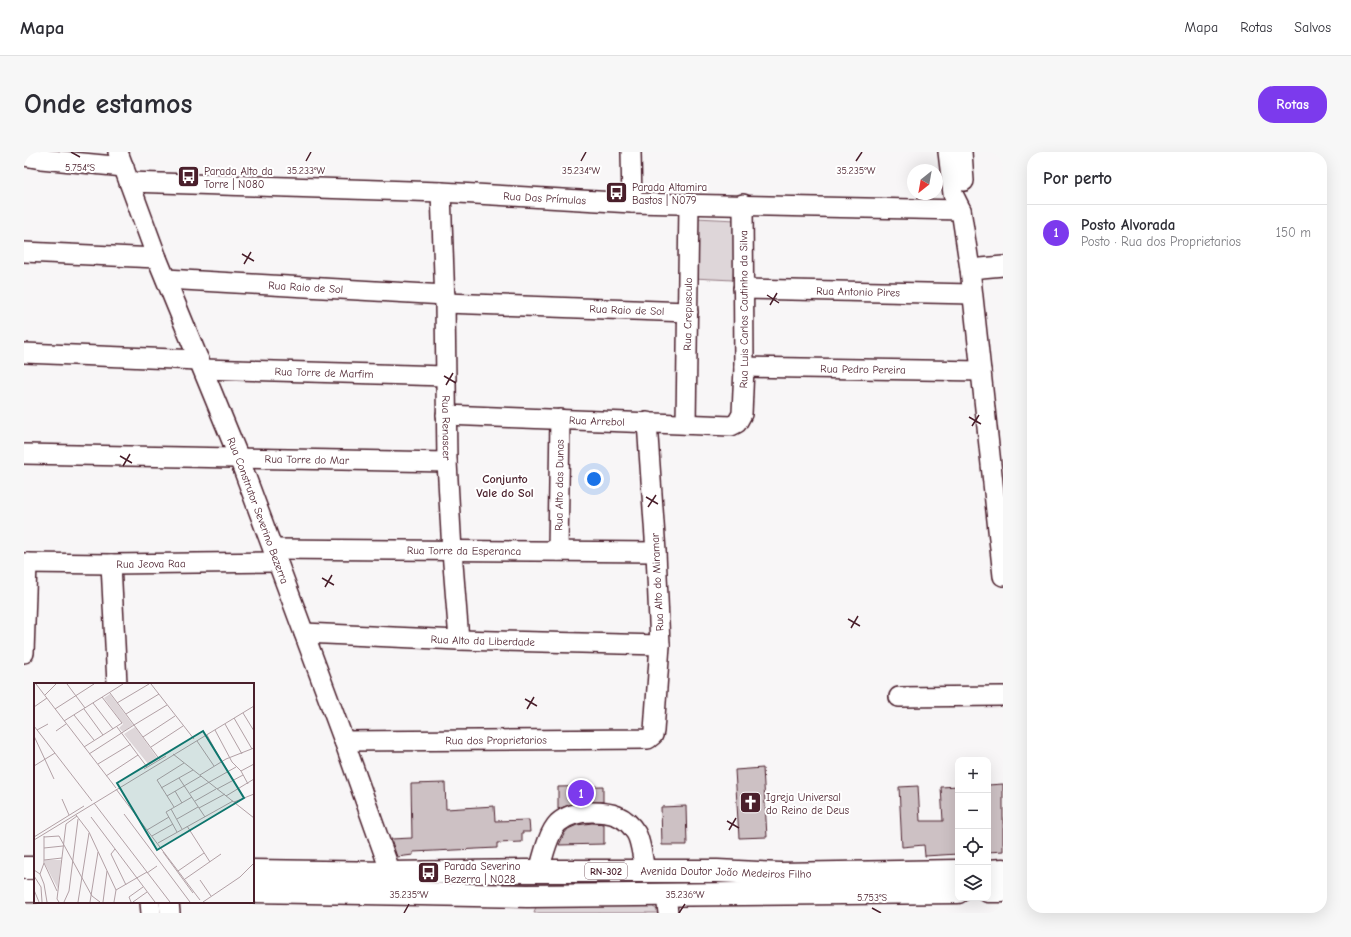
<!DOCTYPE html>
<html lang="pt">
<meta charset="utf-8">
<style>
:root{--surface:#fff;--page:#f7f7f7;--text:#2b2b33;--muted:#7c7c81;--line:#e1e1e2;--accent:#7c3aed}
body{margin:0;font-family:"Comic Neue",sans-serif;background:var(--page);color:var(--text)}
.controls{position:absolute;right:12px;bottom:12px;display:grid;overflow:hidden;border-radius:8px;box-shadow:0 4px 16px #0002}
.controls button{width:36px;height:36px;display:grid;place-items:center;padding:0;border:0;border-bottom:1px solid var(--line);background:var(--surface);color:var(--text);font:20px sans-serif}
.compass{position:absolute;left:883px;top:12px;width:36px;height:36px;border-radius:50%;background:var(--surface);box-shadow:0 4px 16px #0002;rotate:211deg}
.you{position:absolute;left:570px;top:327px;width:14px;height:14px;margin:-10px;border:3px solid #fff;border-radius:50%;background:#1a73e8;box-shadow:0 0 0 6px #1a73e833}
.badge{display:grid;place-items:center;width:26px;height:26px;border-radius:50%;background:var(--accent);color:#fff;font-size:13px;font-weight:700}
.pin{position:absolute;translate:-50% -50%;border:2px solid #fff;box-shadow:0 1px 4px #0006}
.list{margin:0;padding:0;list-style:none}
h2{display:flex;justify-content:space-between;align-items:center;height:52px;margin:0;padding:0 16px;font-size:17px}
h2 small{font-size:13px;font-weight:400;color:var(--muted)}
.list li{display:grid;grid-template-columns:26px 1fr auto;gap:12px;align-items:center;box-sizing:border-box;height:56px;padding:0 16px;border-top:1px solid var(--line)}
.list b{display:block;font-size:15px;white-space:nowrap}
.list p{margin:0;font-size:13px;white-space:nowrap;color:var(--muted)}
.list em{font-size:13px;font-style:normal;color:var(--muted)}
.icon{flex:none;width:22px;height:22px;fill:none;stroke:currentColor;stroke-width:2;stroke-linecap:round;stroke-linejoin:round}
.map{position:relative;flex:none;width:979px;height:761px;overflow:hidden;border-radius:16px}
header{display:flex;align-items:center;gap:24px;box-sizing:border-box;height:56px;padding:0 20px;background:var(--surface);border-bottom:1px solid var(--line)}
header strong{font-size:19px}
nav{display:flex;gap:22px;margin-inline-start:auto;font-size:14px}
.intro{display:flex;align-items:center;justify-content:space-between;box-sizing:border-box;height:96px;padding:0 24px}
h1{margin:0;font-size:28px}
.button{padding:10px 18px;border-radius:16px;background:var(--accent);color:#fff;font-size:14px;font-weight:700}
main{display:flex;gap:24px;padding:0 24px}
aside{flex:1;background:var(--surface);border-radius:16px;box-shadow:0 4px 16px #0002}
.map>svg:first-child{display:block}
.green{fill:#ded6d9;stroke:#947a82}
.building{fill:#cdc1c4;stroke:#4a1f2b}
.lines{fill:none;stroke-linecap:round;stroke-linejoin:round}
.minor-casing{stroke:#4a1f2b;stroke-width:22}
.major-casing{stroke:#4a1f2b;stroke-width:25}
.minor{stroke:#fff;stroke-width:19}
.major{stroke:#fff;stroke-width:22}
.ticks{fill:none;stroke:#4a1f2b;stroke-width:1.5}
.labels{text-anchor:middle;stroke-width:4;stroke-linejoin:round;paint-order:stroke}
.shield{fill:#fff;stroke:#80626b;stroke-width:1}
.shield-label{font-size:10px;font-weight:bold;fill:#4a1f2b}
.poi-label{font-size:11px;fill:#4a1f2b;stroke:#fff;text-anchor:start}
.street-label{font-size:11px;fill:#4a1f2b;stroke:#fff}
.neighbourhood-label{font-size:12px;font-weight:bold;fill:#4a1f2b;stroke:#fff}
.inset-road{fill:none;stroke:#b2a0a5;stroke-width:1}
.view{fill:#0f766e;fill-opacity:0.15;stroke:#0f766e;stroke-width:2}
.inset-edge{fill:none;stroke:#4a1f2b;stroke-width:2}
.ticks-label{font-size:10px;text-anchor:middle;fill:#4a1f2b;stroke:#fff;stroke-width:4;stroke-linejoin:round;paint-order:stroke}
</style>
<header>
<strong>Mapa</strong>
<nav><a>Mapa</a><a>Rotas</a><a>Salvos</a></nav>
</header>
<div class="intro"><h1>Onde estamos</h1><a class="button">Rotas</a></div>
<main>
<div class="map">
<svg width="979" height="761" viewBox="0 0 979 761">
<rect width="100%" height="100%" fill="#f8f6f7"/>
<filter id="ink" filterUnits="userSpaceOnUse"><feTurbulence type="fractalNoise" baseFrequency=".025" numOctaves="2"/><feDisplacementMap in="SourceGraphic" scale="8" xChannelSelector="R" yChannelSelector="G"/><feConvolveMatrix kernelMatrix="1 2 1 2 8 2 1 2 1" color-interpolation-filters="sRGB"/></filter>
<g filter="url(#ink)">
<path class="green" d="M672,66L712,68L709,128L669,126Z
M619,747L637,761H510L513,751Z"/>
<path class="building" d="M739,616L743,685L715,686L711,618Z
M421,631L422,657L470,654L471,669L505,668L506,680H498V690L473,691V696L389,700V703L373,705L367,687L388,686L387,632Z
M979,632V699L964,700V633Z
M579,634V650H553L534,657V635Z
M894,634L896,669H919L917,635L934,634V702L901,704L900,693L878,695L875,635Z
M662,654L663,693H638L637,655Z
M568,671L580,672V692L535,693L540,682L544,677L553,673Z"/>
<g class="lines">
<defs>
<g id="minor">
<path id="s1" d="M94,0L133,106L215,306L320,589L367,721"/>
<path d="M607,0L608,51"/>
<path d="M924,0L929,42L937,58L946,117L979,424"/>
<path d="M938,0L940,29"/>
<path d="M0,4L17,7L100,15"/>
<path id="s2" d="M105,30L417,40L608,51L937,58"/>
<path id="s3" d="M417,40L421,151L423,310L428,399L435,488"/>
<path d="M0,100L133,106"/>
<path d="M946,117L979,114"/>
<path id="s4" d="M142,127L421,143"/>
<path id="s5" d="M719,137L948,142"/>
<path id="s6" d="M421,151L664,160"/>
<path d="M0,201L175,208"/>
<path id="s7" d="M720,215L957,219"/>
<path id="s8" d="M179,217L421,224"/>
<path id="s9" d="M422,263L707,274L713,271L718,262L720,215L719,52"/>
<path id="s10" d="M662,272L665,52"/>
<path id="s11" d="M0,302L423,310"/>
<path id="s12" d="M249,397L632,400"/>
<path id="s13" d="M534,399L536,267"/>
<path id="s14" d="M0,411L87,412L253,410"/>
<path d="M87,412L93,532"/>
<path id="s15" d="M280,481L435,488L636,493"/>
<path d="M0,501L3,411"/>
<path d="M875,545L979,544"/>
<path id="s16" d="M320,589L624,587L629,583L630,579L636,493L632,400L623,270"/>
<path d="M515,719C519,705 524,681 534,671C544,662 555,660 568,660C587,660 601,663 612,681C617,689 619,709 621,719"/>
<path d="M642,743L644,761"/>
<path d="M126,750L127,761"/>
<path d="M145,750L146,761"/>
</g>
<g id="major">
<path d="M0,716H11"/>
<path id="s17" d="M229,719L367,721L501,719H693L756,722L934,719"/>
<path d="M964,719L979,718"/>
<path d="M0,739H11"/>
<path d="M229,739L503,744L934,740"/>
<path d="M964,739H979"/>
</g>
</defs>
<use href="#minor" class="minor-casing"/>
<use href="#major" class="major-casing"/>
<use href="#minor" class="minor"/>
<use href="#major" class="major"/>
</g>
</g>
<path class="ticks" d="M47,0L56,5M282,9L287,0M557,9L562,0M832,9L838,0M218,102L230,109M220,112L227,100M743,143L755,151M746,153L753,141M420,224L432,231M422,233L429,221M945,265L957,272M948,274L955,263M96,304L108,311M99,314L106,302M622,345L634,352M624,355L632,343M298,426L310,433M301,435L308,423M824,467L836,474M827,476L834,464M501,547L513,554M503,557L510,545M703,669L715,676M705,678L712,666M848,756L857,761M380,761L385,752M655,761L661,752"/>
<defs>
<symbol id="bus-square" viewBox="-11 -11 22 22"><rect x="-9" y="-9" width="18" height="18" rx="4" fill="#4a1f2b" stroke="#fff"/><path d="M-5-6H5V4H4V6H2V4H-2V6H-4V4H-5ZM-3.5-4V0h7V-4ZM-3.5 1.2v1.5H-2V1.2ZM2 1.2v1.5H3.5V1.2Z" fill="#fff"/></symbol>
<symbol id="church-square" viewBox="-11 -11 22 22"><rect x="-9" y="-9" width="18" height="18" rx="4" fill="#4a1f2b" stroke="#fff"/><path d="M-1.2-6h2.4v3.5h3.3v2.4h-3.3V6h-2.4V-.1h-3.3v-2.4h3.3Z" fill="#fff"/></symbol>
</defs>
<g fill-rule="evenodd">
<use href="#bus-square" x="152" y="12" width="25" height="25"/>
<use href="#bus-square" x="580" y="28" width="25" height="25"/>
<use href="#church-square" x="714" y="638" width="25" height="25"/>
<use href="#bus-square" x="392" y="708" width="25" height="25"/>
</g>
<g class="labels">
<rect class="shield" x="561" y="711" width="42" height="16" rx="3"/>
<g class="shield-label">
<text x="582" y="723">RN-302</text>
</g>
<g class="poi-label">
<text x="180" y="23">Parada Alto da<tspan x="180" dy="13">Torre | N080</tspan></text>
<text x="608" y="39">Parada Altamira<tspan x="608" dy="13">Bastos | N079</tspan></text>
<text x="742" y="649">Igreja Universal<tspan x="742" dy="13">do Reino de Deus</tspan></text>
<text x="420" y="718">Parada Severino<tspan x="420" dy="13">Bezerra | N028</tspan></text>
</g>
<g class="street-label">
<text dy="4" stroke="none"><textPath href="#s2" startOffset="416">Rua Das Prímulas</textPath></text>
<text dy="4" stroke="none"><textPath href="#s4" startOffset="140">Rua Raio de Sol</textPath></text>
<text dy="4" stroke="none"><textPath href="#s5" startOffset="115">Rua Antonio Pires</textPath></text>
<text dy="4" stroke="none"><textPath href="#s9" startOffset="407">Rua Luis Carlos Cautinho da Silva</textPath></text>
<text dy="4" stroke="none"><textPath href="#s6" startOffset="182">Rua Raio de Sol</textPath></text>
<text dy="4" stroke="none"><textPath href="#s10" startOffset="110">Rua Crepusculo</textPath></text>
<text dy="4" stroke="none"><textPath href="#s7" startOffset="119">Rua Pedro Pereira</textPath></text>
<text dy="4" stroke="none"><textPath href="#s8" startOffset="121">Rua Torre de Marfim</textPath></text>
<text dy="4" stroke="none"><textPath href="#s9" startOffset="151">Rua Arrebol</textPath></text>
<text dy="4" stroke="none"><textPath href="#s3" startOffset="236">Rua Renascer</textPath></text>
<text dy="4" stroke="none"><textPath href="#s11" startOffset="283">Rua Torre do Mar</textPath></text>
<text dy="4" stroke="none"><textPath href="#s13" startOffset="66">Rua Alto das Dunas</textPath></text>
<text dy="4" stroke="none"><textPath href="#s1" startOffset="385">Rua Construtor Severino Bezerra</textPath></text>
<text dy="4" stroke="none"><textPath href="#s12" startOffset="191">Rua Torre da Esperanca</textPath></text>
<text dy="4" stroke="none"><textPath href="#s14" startOffset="127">Rua Jeova Raa</textPath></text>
<text transform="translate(633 430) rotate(-93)" y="4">Rua Alto do Miramar</text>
<text dy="4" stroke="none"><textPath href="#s15" startOffset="179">Rua Alto da Liberdade</textPath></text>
<text dy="4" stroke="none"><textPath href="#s16" startOffset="152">Rua dos Proprietarios</textPath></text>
<text dy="4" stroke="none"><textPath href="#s17" startOffset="473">Avenida Doutor João Medeiros Filho</textPath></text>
</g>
<g class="neighbourhood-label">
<text x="481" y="331">Conjunto<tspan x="481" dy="14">Vale do Sol</tspan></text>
</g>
</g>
<g transform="translate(10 531)">
<rect width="220" height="220" fill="#f8f6f7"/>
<path d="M76,11L99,42L89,49L85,45L89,41L70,15ZM101,44L124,76L115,82L90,51ZM11,177H27L24,206L11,181Z" fill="#ded6d9"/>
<path class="inset-road" d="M2,1L82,105M33,1L51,25M117,1L160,56M76,10L100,42L133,22M11,12L22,1M59,20L79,46M83,20L115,1M0,24L13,15M21,26L60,1M50,26L69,52M209,30L220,48M92,31L125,11M40,32L60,57M200,35L218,66M30,38L89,1M191,41L208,71M0,43L58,118M83,44L113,84M3,47L14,41M181,47L198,79L207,88L214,101M22,48L32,41M173,52L188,79M0,53L20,96M109,54L141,33M163,58L180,83M50,64L88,40L68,14M117,64L149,43M55,71L100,42L126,77M139,71L220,135M64,81L97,61M0,83L21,70M110,86L132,73M207,88L220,81M166,92L192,76L220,65M72,93L104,72M145,95L171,134M127,105L159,87M82,106L166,217M183,106L209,92M141,108L148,120M156,110L202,84M133,113L167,93M192,113L220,96M28,116L35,132M161,118L182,106M200,119L220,111M60,120L136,219M140,124L123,97L150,80M165,125L191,111M137,126L148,146M90,131L156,219M42,132L55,149L82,207L80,219M57,134L121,219M143,136L164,124M153,143L176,179M113,147L135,134M143,149L132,129L158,114M118,153L139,141M0,154L50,123M10,154L25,153L58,213L66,219M0,157L220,23M124,160L199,118M10,165L29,163M81,166L77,171L92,202M129,169L159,210M10,177L28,175M10,180L23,208M0,187L6,191L10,201L13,219M144,188L170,170M113,190L123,183M6,191L10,180V153M0,193L7,204L8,219M151,196L187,171M166,197L177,213M0,207L5,219M82,207L113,189M25,219L23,216L32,141L43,133M30,219L35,208L44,136M44,219L55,150M56,219L64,169M69,219L73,188M97,219L95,214L109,204M99,219L113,209M169,219L206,194L220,180"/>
<path class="view" d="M169,48L210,115L123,167L83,100Z"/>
<rect width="220" height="220" class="inset-edge"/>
</g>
<g class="ticks-label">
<text x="56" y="19">5.754°S</text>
<text x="282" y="22">35.233°W</text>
<text x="557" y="22">35.234°W</text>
<text x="832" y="22">35.235°W</text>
<text x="385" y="746">35.235°W</text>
<text x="661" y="746">35.236°W</text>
<text x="848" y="749">5.753°S</text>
</g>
</svg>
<div class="controls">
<button>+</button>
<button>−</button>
<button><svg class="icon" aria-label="locate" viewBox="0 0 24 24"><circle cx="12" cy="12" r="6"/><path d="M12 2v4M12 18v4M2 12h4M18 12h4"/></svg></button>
<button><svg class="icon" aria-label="layers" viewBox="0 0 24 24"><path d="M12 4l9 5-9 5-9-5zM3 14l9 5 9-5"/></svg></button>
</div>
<svg class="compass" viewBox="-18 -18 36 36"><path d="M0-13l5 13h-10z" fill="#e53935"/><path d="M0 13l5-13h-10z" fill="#7c7c81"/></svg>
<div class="you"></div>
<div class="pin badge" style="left:557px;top:641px">1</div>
</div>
<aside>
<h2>Por perto<small></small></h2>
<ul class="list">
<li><span class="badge">1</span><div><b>Posto Alvorada</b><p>Posto · Rua dos Proprietarios</p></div><em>150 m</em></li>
</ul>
</aside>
</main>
